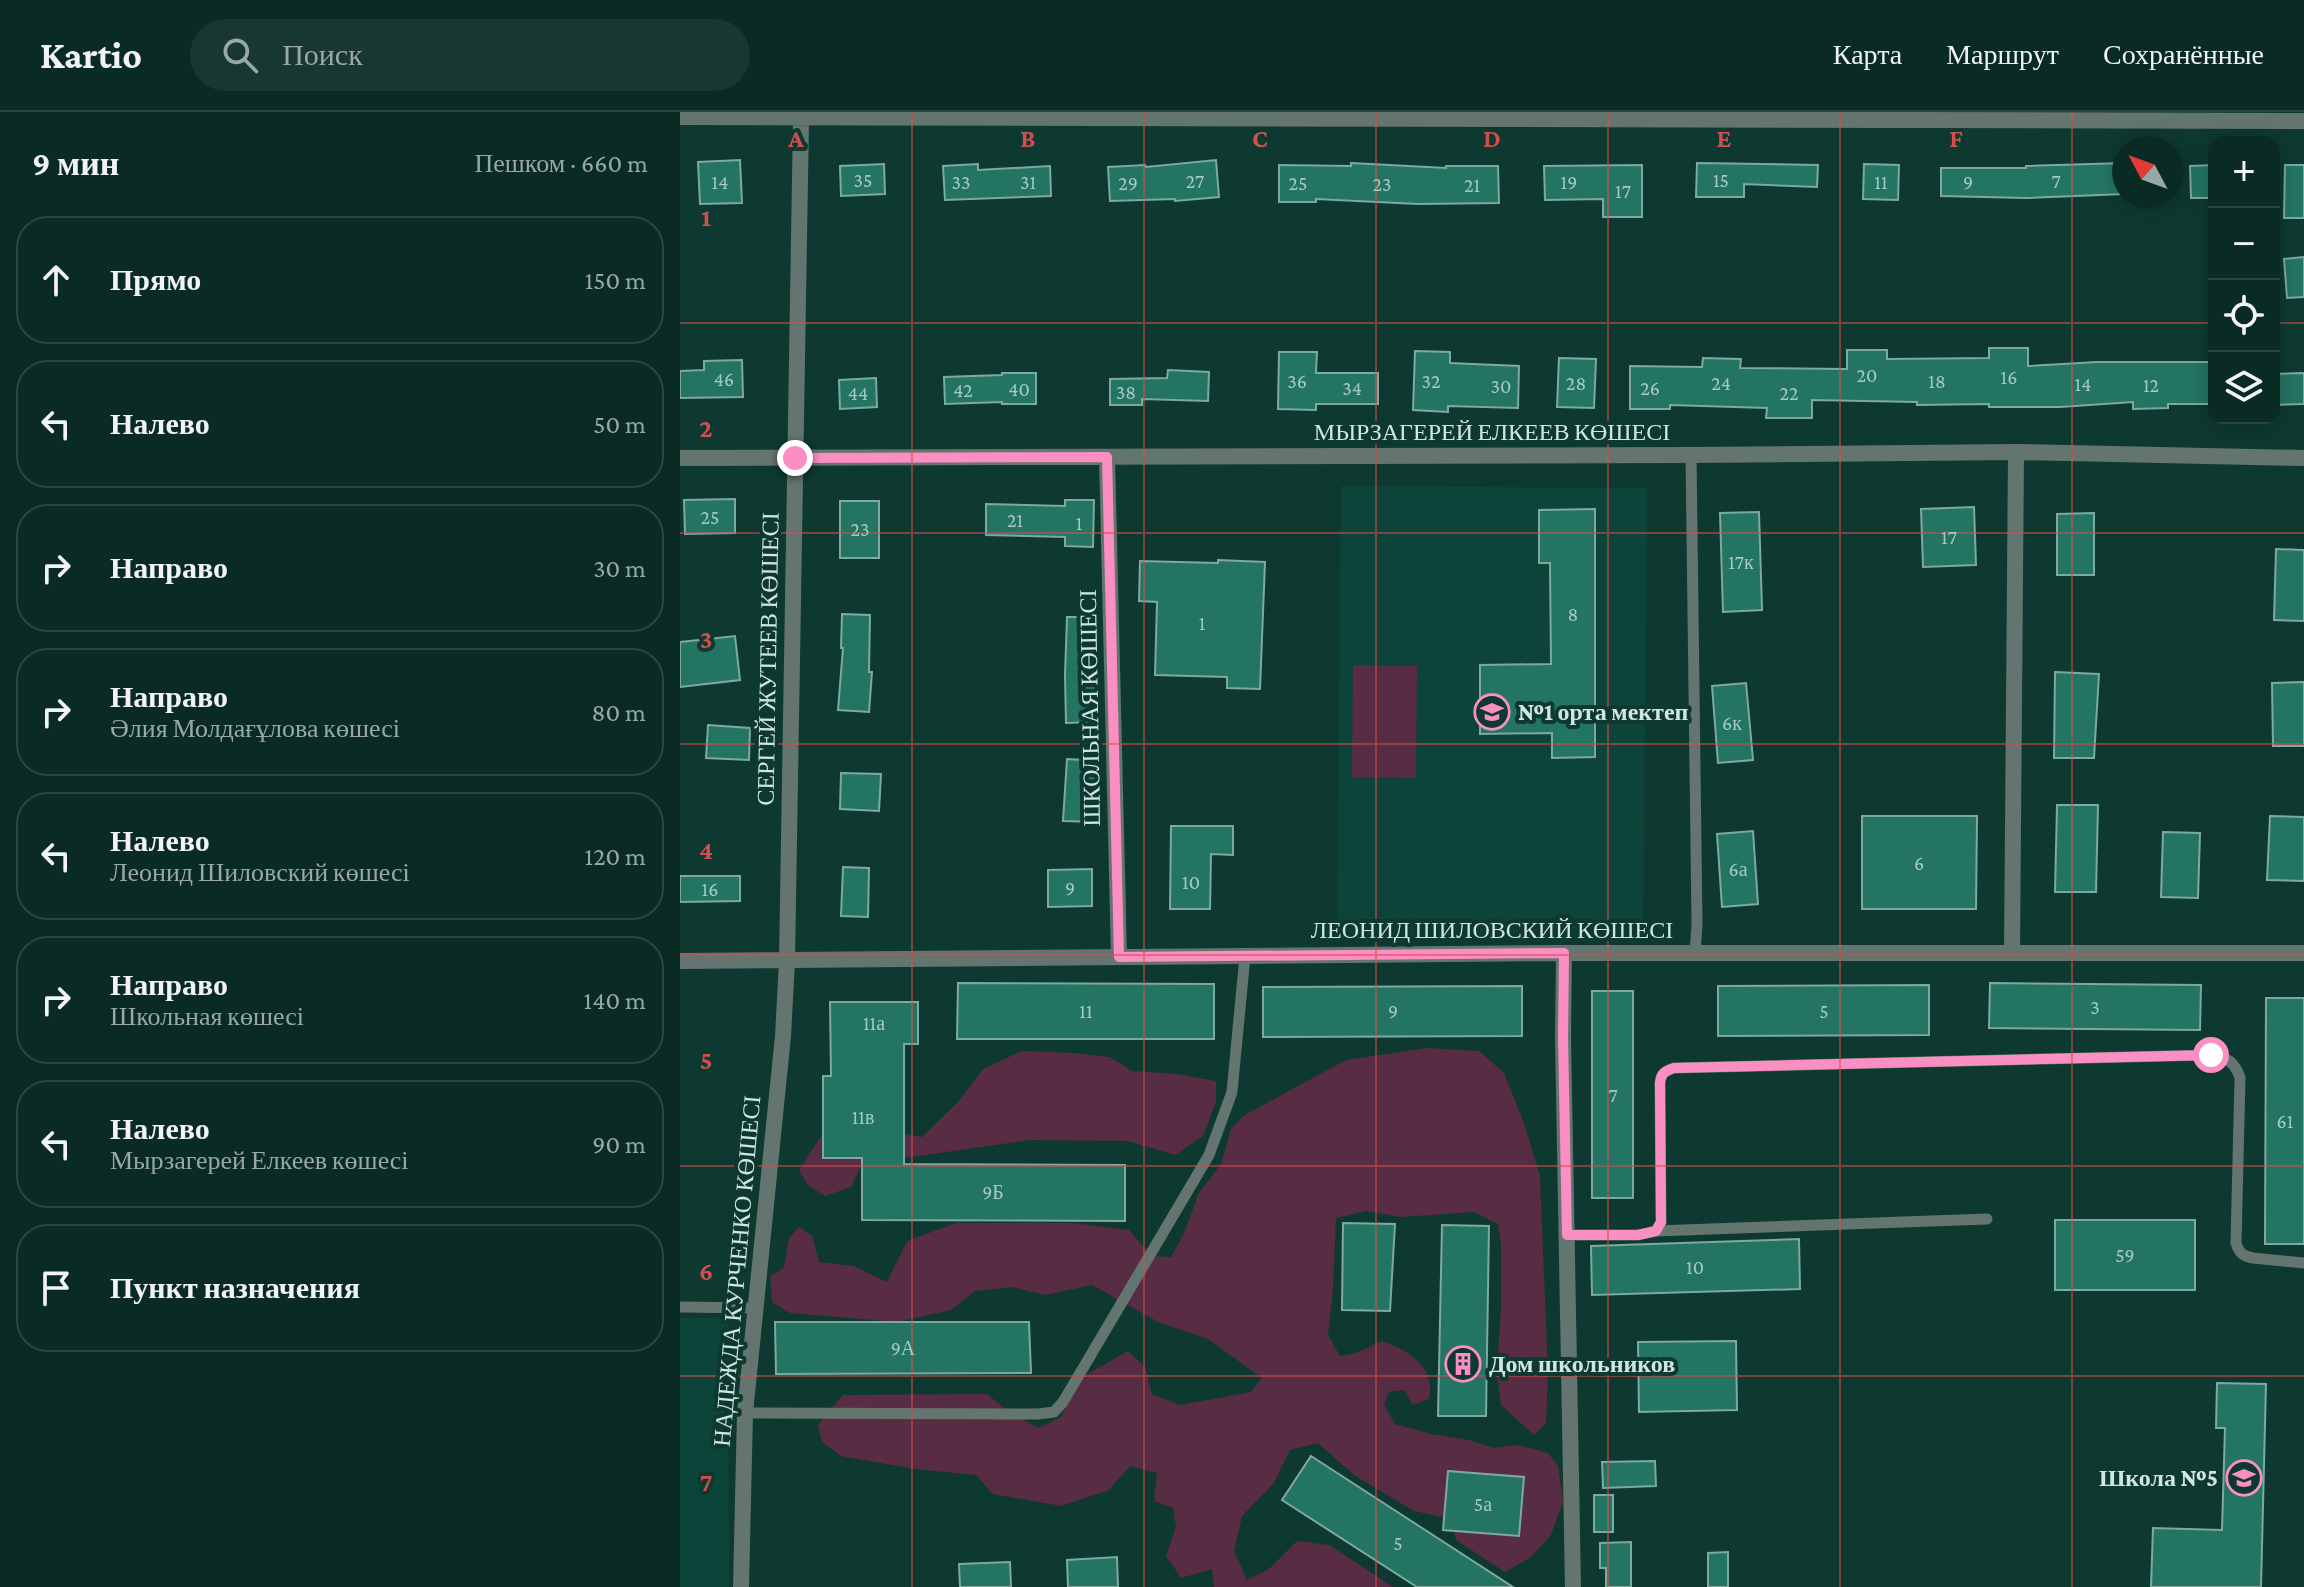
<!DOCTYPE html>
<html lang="ru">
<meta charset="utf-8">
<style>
:root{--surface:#0a2b24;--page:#183731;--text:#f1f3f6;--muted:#99a7a6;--line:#2a4741}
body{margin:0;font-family:"Crimson Pro",serif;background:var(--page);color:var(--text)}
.controls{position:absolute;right:24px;top:24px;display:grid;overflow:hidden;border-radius:16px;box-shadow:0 4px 20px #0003}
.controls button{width:72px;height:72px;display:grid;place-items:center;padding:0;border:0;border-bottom:2px solid var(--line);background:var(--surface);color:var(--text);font:40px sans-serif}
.compass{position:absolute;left:1432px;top:24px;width:72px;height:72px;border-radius:50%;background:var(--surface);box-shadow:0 4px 20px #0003;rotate:311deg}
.stop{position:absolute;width:24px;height:24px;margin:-18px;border:6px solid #fb8fc4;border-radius:50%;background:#fff}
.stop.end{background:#fb8fc4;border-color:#fff;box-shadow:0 2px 8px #0008}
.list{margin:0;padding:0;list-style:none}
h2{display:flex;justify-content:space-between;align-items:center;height:104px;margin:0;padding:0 32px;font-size:34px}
h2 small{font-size:26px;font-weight:400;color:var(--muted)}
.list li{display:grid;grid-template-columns:52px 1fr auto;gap:24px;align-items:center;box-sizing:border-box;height:128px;margin:0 16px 16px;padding:0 16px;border:2px solid var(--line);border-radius:32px}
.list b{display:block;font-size:30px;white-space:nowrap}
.list p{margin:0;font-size:26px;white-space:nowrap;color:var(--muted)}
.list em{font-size:26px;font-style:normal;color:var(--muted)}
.icon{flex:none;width:44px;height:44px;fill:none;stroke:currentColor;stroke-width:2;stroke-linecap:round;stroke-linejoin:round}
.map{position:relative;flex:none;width:1624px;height:1475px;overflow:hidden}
header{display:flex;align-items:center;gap:48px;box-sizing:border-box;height:112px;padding:0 40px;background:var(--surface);border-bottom:2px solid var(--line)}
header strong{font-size:38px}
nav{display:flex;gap:44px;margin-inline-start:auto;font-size:28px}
.search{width:560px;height:72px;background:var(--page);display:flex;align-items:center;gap:20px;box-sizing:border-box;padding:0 28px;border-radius:44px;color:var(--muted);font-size:30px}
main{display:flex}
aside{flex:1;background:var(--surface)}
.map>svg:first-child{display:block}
.built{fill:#0d443a}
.green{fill:#582c42}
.building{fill:#247464;stroke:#7fa99e;stroke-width:2}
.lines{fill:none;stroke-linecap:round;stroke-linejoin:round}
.service{stroke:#647570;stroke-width:11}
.minor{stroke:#647570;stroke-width:16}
.route{stroke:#fb8fc4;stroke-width:10}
.grid{fill:none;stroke:#d54e4d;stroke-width:2;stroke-opacity:0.55}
.labels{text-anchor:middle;stroke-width:8;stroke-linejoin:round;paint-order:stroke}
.number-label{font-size:20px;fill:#a5cac1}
.street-label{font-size:24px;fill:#d0e6e0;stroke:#0e3930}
.poi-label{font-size:24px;font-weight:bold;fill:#d0e6e0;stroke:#0e3930;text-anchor:start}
.grid-label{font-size:26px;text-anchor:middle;font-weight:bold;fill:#d54e4d;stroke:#0e3930;stroke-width:8;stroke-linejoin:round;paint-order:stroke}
</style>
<header>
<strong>Kartio</strong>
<div class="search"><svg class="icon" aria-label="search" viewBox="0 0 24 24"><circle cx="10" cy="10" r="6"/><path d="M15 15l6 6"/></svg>Поиск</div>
<nav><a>Карта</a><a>Маршрут</a><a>Сохранённые</a></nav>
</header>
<main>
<aside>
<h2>9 мин<small>Пешком · 660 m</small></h2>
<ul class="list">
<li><svg class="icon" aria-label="ahead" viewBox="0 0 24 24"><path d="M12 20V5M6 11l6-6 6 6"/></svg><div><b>Прямо</b></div><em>150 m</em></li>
<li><svg class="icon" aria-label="left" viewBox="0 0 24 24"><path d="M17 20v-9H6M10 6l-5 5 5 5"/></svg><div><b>Налево</b></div><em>50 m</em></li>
<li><svg class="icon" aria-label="right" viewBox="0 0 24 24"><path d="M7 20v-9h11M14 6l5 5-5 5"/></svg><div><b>Направо</b></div><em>30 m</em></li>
<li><svg class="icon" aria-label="right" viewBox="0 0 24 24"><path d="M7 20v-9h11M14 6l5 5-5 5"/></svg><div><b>Направо</b><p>Әлия Молдағұлова көшесі</p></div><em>80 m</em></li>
<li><svg class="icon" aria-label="left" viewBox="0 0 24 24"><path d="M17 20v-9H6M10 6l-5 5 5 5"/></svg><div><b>Налево</b><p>Леонид Шиловский көшесі</p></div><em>120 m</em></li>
<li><svg class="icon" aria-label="right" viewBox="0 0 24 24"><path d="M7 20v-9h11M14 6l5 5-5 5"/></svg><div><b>Направо</b><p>Школьная көшесі</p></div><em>140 m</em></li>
<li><svg class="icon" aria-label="left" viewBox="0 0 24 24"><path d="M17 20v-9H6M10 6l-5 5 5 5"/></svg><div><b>Налево</b><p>Мырзагерей Елкеев көшесі</p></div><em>90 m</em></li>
<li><svg class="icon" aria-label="arrive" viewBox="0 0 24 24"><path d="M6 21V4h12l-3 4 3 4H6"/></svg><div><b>Пункт назначения</b></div></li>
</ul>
</aside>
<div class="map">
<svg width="1624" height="1475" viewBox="0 0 1624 1475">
<rect width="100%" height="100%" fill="#0e3930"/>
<path class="built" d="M661,374L967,376L963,826L657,824Z
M0,1206H48L49,1475H0Z"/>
<path class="green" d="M673,553L737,554L736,666L672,665Z
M747,936L799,939L824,961L844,1011L860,1064L868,1261L866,1312L854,1323L821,1293L817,1262L821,1195V1132L818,1112L794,1100L721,1105L686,1099L656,1106L653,1177L648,1223L660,1244L676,1241L702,1229C729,1239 756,1254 749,1287L733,1293L724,1278L709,1280L704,1293L715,1312L751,1322L789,1328L814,1336L838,1333L868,1341L878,1354L883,1389L871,1423L850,1446L825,1460L776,1428L771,1407L734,1399L674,1363L638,1331L610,1338L594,1371L562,1404L554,1439L567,1468L589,1457L617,1429L649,1433L713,1475H534L532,1457L501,1466L486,1444L496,1415L493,1396L474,1389L477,1361L450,1354L429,1378L381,1394L313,1382L296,1363L235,1357L161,1344L142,1330L138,1313L163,1283L307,1282L332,1302L359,1316L381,1305L399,1267L448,1239L465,1255L472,1282L500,1293L571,1280L582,1266L528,1227L478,1210L412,1173L365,1183L332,1175L295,1179L271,1198L217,1210L110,1201L92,1190L90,1164L104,1156L109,1126L119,1115L132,1124L139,1150L174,1154L207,1170L227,1129L276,1111H392L449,1118L471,1144L491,1145L504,1121L519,1081L541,1052L551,1017L563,1004L666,948Z
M342,939L393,941L430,945L452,959L497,962L536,969V990L523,1024L495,1043L448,1029L350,1028L182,1052L171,1075L145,1084L128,1073L119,1058L143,1021L169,1012L242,1025L278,990L303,957Z"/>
<path class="building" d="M60,48L62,91L20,92L18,50Z
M536,48L539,85L495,89V87L430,89L428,55L465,53L466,55Z
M671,51L766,56V54H818L819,91L738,92L636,87V90H599V53L671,54Z
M1017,51L1138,53L1137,75L1064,72V85H1016Z
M1444,51V82L1347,86L1261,84V56H1346V54Z
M204,52L205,82L161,84L160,54Z
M298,52V58L370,54L371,84L265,88L263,54Z
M1184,52L1219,53L1218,88L1183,87Z
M962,53V105H923V87L865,88L864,54Z
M1534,53V86H1511L1510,54Z
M1605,53H1624V106H1604Z
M1624,145V185L1607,186L1604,147Z
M1309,236H1348V254L1417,250H1534V292H1488V296L1453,297V290L1380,295H1309V292L1237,293V290L1132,288V306H1086L1087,296L990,293V297H950V254L1022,255L1023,246L1061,247L1060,256L1167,257V238H1207V247L1309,246Z
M735,239L770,240V251L839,254L838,296L768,294V300L733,298Z
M599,240H637L636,261H698V292H636V298L598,297Z
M879,246L916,247L914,296L877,295Z
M62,248L63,285L0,286V259L24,258V249Z
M488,258L529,260L528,289L462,287V293H430V267L487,266Z
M322,261H356V292H322V290L265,292L264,265L322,263Z
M1624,261V292L1594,293V262Z
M196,266L197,295L160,297L159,268Z
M55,387V421L5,422L4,388Z
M385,388H414L413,435L385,434V425L306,423V392L385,394Z
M160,389H199V446H160Z
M1294,395L1296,453L1243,455L1241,397Z
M915,397V645L872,646V621L800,622V553L871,552L870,451H859V398Z
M1079,400L1082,498L1043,500L1040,401Z
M1414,401V463H1377V402Z
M1596,437L1624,438V509L1594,508Z
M538,448L585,450L580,577L547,576V565L475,563L477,490L459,489L460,449L538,451Z
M162,502L190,503L189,560H192L189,600L158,598L163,536H161Z
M387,505H416L414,546L415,610L386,611L385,563Z
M55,524L60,568L0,575V530Z
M1375,560L1419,562L1414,646H1374Z
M1624,570V634H1593L1592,571Z
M1066,571L1073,648L1038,651L1032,574Z
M28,613L70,616L69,648L26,646Z
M387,647L419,649L416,710L383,709Z
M161,661L201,662L199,699L160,697Z
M1377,693H1418L1416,780H1375Z
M1182,704H1297L1296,797H1182Z
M1590,704L1624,705V769L1587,768Z
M491,714H553V743L531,742L530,797H490Z
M1073,719L1078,792L1042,795L1037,722Z
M1483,720L1520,721L1518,786L1481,785Z
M163,755L189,756L188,805L161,804Z
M412,757V794L368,795V758Z
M0,764H60V789L0,790Z
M278,871L534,872V927H277Z
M1310,871L1521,873L1520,918L1309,916Z
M1249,873V923L1038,924V874Z
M842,874V924L583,925V875Z
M912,879H953V1086H912Z
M1586,886H1624V1132H1585Z
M150,890H238V932H224V1052L445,1053V1109L182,1108V1046H143V964H151Z
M1375,1108H1515V1178H1375Z
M663,1111L715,1112L710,1199L662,1198Z
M762,1113L809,1114L806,1304H758Z
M1119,1127L1120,1177L912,1183L911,1134Z
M95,1210H349L351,1261L96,1262Z
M1056,1229L1057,1298L959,1300L958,1230Z
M1537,1271L1586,1272L1581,1475H1471L1473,1416L1542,1418L1545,1316H1536Z
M631,1344L739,1414L833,1475H737L602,1388Z
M975,1349L976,1374L923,1376L922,1350Z
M768,1359L844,1365L839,1424L763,1418Z
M914,1383H933V1420H914Z
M951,1430V1475H926V1456H920V1431Z
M1048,1440V1475H1028V1441Z
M437,1445L438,1475H388L387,1448Z
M330,1450L331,1475H280L279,1452Z"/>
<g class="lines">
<path class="service" d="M1011,343L1017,812L1015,841
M976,1119L1307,1107
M887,1123H958L976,1119L981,1110L980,971C981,961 985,959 994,956L1531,943C1547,945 1555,950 1560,966L1556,1131C1559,1141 1563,1144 1573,1146L1624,1151
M0,1195L74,1196
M65,1301L358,1302L374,1300L383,1290L529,1043L552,980L565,844"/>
<path class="minor" d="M0,5L1624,9
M427,345L439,845
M0,346L1011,343L1336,340L1624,346
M884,841L883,926L893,1475
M1332,841L1336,340
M0,849L884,841H1624
M61,1475L65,1301L103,924L107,849L121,6"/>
</g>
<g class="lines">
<path class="route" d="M115,346L427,345L439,845L884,841L883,926L887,1123H958L976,1119L981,1110L980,971C981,961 985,959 994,956L1531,943"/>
</g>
<path class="grid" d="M232,0V1475M464,0V1475M696,0V1475M928,0V1475M1160,0V1475M1392,0V1475M0,211H1534M1594,211H1624M0,421H1624M0,632H1624M0,843H1624M0,1054H1624M0,1264H1624"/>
<defs>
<symbol id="school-ring" viewBox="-11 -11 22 22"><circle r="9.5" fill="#0e3930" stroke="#fb8fc4" stroke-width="1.5"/><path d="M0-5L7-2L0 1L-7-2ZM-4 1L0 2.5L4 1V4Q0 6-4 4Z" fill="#fb8fc4"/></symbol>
<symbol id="building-ring" viewBox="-11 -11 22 22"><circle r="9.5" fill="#0e3930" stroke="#fb8fc4" stroke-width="1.5"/><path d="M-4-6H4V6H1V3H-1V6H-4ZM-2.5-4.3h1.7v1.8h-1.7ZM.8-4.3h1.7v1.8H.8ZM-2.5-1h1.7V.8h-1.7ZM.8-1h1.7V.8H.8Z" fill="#fb8fc4"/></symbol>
</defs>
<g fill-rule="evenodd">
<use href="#school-ring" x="792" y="580" width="40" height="40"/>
<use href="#building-ring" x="763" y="1232" width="40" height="40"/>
<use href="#school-ring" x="1544" y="1346" width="40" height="40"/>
</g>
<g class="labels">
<g class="number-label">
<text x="183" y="75">35</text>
<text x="1041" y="75">15</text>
<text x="515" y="76">27</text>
<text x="1376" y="76">7</text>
<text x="40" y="77">14</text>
<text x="281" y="77">33</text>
<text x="348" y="77">31</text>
<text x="889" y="77">19</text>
<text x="1201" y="77">11</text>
<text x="1288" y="77">9</text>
<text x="448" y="78">29</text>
<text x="618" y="78">25</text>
<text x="702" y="79">23</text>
<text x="792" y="80">21</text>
<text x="943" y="86">17</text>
<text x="1187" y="270">20</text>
<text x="1329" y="272">16</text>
<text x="44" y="274">46</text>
<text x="617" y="276">36</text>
<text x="751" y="276">32</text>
<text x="1257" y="276">18</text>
<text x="896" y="278">28</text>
<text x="1041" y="278">24</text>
<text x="1403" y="279">14</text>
<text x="1471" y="280">12</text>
<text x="821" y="281">30</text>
<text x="672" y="283">34</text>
<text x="970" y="283">26</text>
<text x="339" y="284">40</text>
<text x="283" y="285">42</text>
<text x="446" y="287">38</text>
<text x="178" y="288">44</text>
<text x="1109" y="288">22</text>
<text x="30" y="412">25</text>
<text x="335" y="415">21</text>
<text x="399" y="418">1</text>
<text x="180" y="424">23</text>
<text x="1269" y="432">17</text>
<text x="1061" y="457">17к</text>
<text x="893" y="509">8</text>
<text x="522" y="518">1</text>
<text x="1052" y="618">6к</text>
<text x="1239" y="758">6</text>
<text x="1058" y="764">6а</text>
<text x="511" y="777">10</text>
<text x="390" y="783">9</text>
<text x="30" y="784">16</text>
<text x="1415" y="902">3</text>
<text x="406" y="906">11</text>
<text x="713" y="906">9</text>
<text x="1144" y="906">5</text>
<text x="194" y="918">11а</text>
<text x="933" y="990">7</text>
<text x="183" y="1012">11в</text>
<text x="1605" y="1016">61</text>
<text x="313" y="1087">9Б</text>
<text x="1445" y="1150">59</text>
<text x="1015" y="1162">10</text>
<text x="223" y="1243">9А</text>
<text x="803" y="1399">5а</text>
<text x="718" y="1438">5</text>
</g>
<g class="street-label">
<text x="812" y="328">МЫРЗАГЕРЕЙ ЕЛКЕЕВ КӨШЕСІ</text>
<text transform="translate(88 547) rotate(-89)" y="8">СЕРГЕЙ ЖУТЕЕВ КӨШЕСІ</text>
<text transform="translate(410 596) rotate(-91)" y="8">ШКОЛЬНАЯ КӨШЕСІ</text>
<text x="812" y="826">ЛЕОНИД ШИЛОВСКИЙ КӨШЕСІ</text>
<text transform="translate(57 1159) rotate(-85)" y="8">НАДЕЖДА КУРЧЕНКО КӨШЕСІ</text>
</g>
<g class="poi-label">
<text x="838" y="608">№1 орта мектеп</text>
<text x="809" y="1260">Дом школьников</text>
<text x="1538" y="1374" text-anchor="end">Школа №5</text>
</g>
</g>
<g class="grid-label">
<text x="116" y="35">A</text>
<text x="348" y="35">B</text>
<text x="580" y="35">C</text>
<text x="812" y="35">D</text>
<text x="1044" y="35">E</text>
<text x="1276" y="35">F</text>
<text x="26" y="114">1</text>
<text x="26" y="325">2</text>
<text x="26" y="536">3</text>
<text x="26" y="747">4</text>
<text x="26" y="957">5</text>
<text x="26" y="1168">6</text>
<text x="26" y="1379">7</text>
</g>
</svg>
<div class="controls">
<button>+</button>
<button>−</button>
<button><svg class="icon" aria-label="locate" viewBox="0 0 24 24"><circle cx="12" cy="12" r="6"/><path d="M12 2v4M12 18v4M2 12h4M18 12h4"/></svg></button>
<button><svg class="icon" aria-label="layers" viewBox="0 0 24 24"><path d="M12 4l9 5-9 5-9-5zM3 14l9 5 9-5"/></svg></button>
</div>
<svg class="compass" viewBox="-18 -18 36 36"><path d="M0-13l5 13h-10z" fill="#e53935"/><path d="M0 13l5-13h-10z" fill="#99a7a6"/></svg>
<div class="stop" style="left:1531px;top:943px"></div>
<div class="stop end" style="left:115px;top:346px"></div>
</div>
</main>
